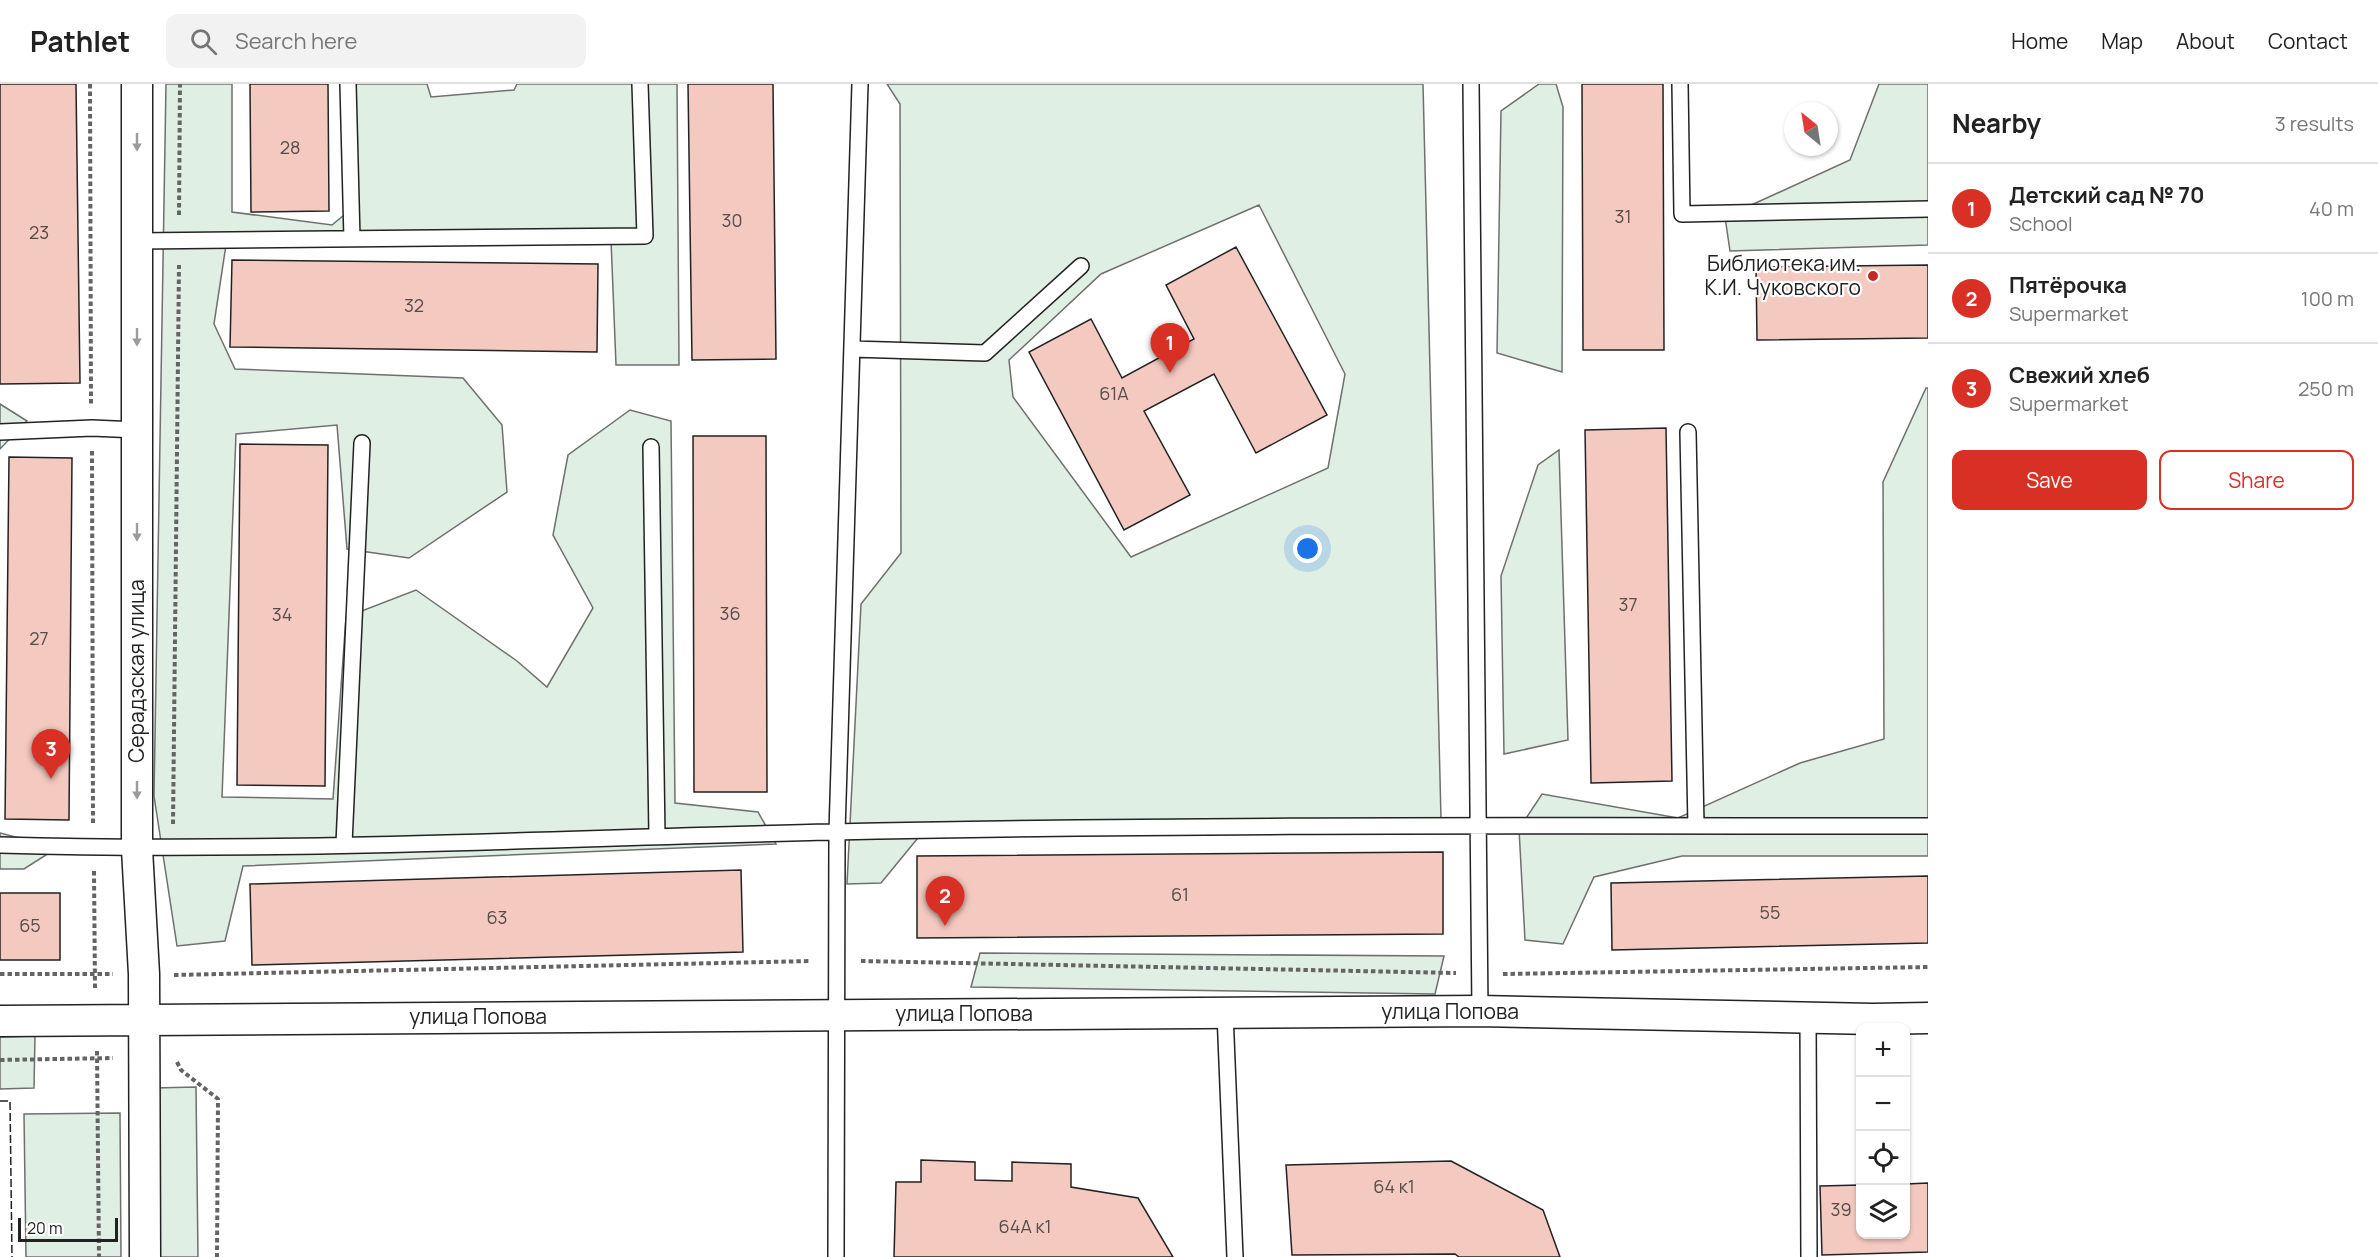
<!DOCTYPE html>
<meta charset="utf-8">
<style>
:root{--surface:#fff;--page:#f2f2f2;--text:#222;--muted:#767676;--line:#e0e0e0;--accent:#d93025}
body{margin:0;font-family:Manrope,sans-serif;background:var(--page);color:var(--text)}
.controls{position:absolute;right:18px;bottom:18px;display:grid;overflow:hidden;border-radius:12px;box-shadow:0 2px 4px #0004}
.controls button{width:54px;height:54px;display:grid;place-items:center;padding:0;border:0;border-bottom:2px solid var(--line);background:var(--surface);color:var(--text);font:30px sans-serif}
.compass{position:absolute;left:1784px;top:18px;width:54px;height:54px;border-radius:50%;background:var(--surface);box-shadow:0 2px 4px #0004;rotate:330deg}
.scale{position:absolute;left:18px;bottom:15px;width:100px;box-sizing:border-box;padding-left:6px;border:3px solid #222;border-top:0;font-size:16px;line-height:21px;white-space:nowrap;color:#222;-webkit-text-stroke:4px #fff;paint-order:stroke}
.you{position:absolute;left:1308px;top:465px;width:21px;height:21px;margin:-15px;border:4px solid #fff;border-radius:50%;background:#1a73e8;box-shadow:0 0 0 9px #1a73e833}
.badge{display:grid;place-items:center;width:39px;height:39px;border-radius:50%;background:var(--accent);color:#fff;font-size:20px;font-weight:700}
.pin{position:absolute;translate:-50% -50px;filter:drop-shadow(0 2px 3px #0008)}
.pin::after{content:'';position:absolute;top:32px;width:21px;height:18px;background:inherit;clip-path:polygon(0 0,100% 0,50% 100%)}
.list{margin:0;padding:0;list-style:none}
h2{display:flex;justify-content:space-between;align-items:center;height:78px;margin:0;padding:0 24px;font-size:26px}
h2 small{font-size:20px;font-weight:400;color:var(--muted)}
.list li{display:grid;grid-template-columns:39px 1fr auto;gap:18px;align-items:center;box-sizing:border-box;height:90px;padding:0 24px;border-top:2px solid var(--line)}
.list b{display:block;font-size:22px;white-space:nowrap}
.list p{margin:0;font-size:20px;white-space:nowrap;color:var(--muted)}
.list em{font-size:20px;font-style:normal;color:var(--muted)}
.actions{display:flex;gap:12px;padding:18px 24px}
.actions a{flex:1;padding:14px 0;border:2px solid var(--accent);border-radius:12px;text-align:center;font-size:21px;color:var(--accent)}
.actions .main{background:var(--accent);color:#fff}
.icon{flex:none;width:33px;height:33px;fill:none;stroke:currentColor;stroke-width:2;stroke-linecap:round;stroke-linejoin:round}
.map{position:relative;flex:none;width:1928px;height:1173px;overflow:hidden}
header{display:flex;align-items:center;gap:36px;box-sizing:border-box;height:84px;padding:0 30px;background:var(--surface);border-bottom:2px solid var(--line)}
header strong{font-size:28px}
nav{display:flex;gap:33px;margin-inline-start:auto;font-size:21px}
.search{width:420px;height:54px;background:var(--page);display:flex;align-items:center;gap:15px;box-sizing:border-box;padding:0 21px;border-radius:12px;color:var(--muted);font-size:22px}
main{display:flex}
aside{flex:1;background:var(--surface)}
.map>svg:first-child{display:block}
.green{fill:#e0efe3;stroke:#6f6f6f;stroke-width:1.5;fill-rule:evenodd}
.building{fill:#f3c9c0;stroke:#222;stroke-width:1.5}
.lines{fill:none;stroke-linecap:round;stroke-linejoin:round}
.lane-casing{stroke:#222;stroke-width:18}
.street-casing{stroke:#222;stroke-width:33}
.path{stroke:#646464;stroke-width:4;stroke-dasharray:4.5 3;stroke-linecap:butt}
.lane{stroke:#fff;stroke-width:15}
.street{stroke:#fff;stroke-width:30}
.fence{stroke:#222;stroke-width:1.5;stroke-dasharray:8 3;stroke-linecap:butt}
.oneway{fill:#9c9c9c}
.poi-dot{fill:#c62828;stroke:#fff;stroke-width:2}
.labels{text-anchor:middle;stroke-width:4.5;stroke-linejoin:round;paint-order:stroke}
.number-label{font-size:18px;fill:#564c4a}
.poi-label{font-size:21px;fill:#222;stroke:#fff;text-anchor:end}
.street-label{font-size:21px;fill:#222;stroke:#fff}
</style>
<header>
<strong>Pathlet</strong>
<div class="search"><svg class="icon" aria-label="search" viewBox="0 0 24 24"><circle cx="10" cy="10" r="6"/><path d="M15 15l6 6"/></svg>Search here</div>
<nav><a>Home</a><a>Map</a><a>About</a><a>Contact</a></nav>
</header>
<main>
<div class="map">
<svg width="1928" height="1173" viewBox="0 0 1928 1173">
<rect width="100%" height="100%" fill="#fff"/>
<path class="green" d="M166,0H232V128L332,141L350,126L348,0H427L431,13L514,6L517,0H677L679,281H616L611,156L226,161L214,240L235,285L463,294L502,341L507,408L409,474L347,465L337,341L236,350L222,713L333,715L346,533L416,506L517,577L547,603L593,524L553,451L568,371L630,326L671,337L675,719L758,728L776,760L243,782L225,857L177,862L154,712Z
M887,0H1423L1441,735L931,738L881,799L847,800L861,520L901,469L900,20ZM1259,121L1345,290L1328,384L1131,473L1013,313L1009,276L1101,190Z
M1539,0H1556L1563,23L1562,288L1497,269L1501,27Z
M1879,0H1928V161L1730,167L1725,133L1850,76Z
M1926,304H1928V772H1682L1594,793L1563,860L1525,856L1519,745L1542,710L1678,734L1800,679L1884,655L1883,398Z
M0,320L27,337L0,365Z
M1559,366L1568,656L1504,670L1501,492L1538,381Z
M0,749L57,764L24,785H0Z
M980,869L1444,872L1435,910L971,903Z
M35,952L34,1004L0,1005V953Z
M196,1003L198,1173H157L154,1004Z
M120,1029L121,1173H26L24,1030Z"/>
<path class="building" d="M0,0H76L80,299L0,300Z
M250,0H328L329,127L251,128Z
M688,0H773L776,275L692,276Z
M1582,0H1663L1664,266H1583Z
M1236,163L1327,331L1256,369L1214,290L1144,327L1190,411L1124,446L1029,268L1091,235L1122,294L1194,255L1166,201Z
M232,176L598,180L597,268L230,263Z
M1928,181V254L1757,256L1756,183Z
M1666,344L1672,697L1591,699L1585,346Z
M693,352H766L767,708H694Z
M240,360L328,361L325,702L237,701Z
M9,373L72,374L69,736L5,735Z
M1443,768V850L917,854V772Z
M741,786L743,868L252,881L250,800Z
M1928,792V859L1612,866L1611,799Z
M0,809H60V876H0Z
M921,1076L975,1078V1096L1012,1097V1078L1071,1080V1103L1138,1114L1173,1173H894L896,1098H921Z
M1451,1077L1543,1126L1560,1173H1459L1455,1170L1292,1171L1286,1081Z
M1928,1099V1168L1822,1171L1820,1102L1860,1101V1150H1906V1100Z"/>
<g class="lines">
<defs>
<path id="lane" d="M348,0L352,155
M1471,0L1480,927
M1680,0L1682,130L1928,125
M137,157L645,152L640,0
M852,265L985,269L1081,182
M0,348L92,344L137,346
M1688,348L1696,742
M651,363L657,752
M344,760L362,359
M0,761C277,769 556,754 833,748C1198,740 1563,742 1928,742
M1225,929L1235,1173
M1808,933L1809,1173
M836,1173L837,748L860,0"/>
<path id="street" d="M137,0V765L144,890L145,1173
M0,937L1480,927L1873,935L1928,934"/>
</defs>
<use href="#lane" class="lane-casing"/>
<use href="#street" class="street-casing"/>
<path class="path" d="M90,0L91,320
M179,131L180,0
M92,367L93,740
M173,740L179,181
M94,787L95,905
M861,877L1456,889
M0,890H113
M1503,890L1928,883
M174,891L811,877
M97,967L99,1173
M0,976L113,974
M177,978L181,986L218,1015L217,1173"/>
<use href="#lane" class="lane"/>
<use href="#street" class="street"/>
<path class="fence" d="M0,1017H10L12,1173"/>
</g>
<defs><path id="oneway-solid" d="M-6-.8H1V-3.2L6.5 0L1 3.2V.8H-6Z" transform="scale(1.5)"/></defs>
<g class="oneway">
<use href="#oneway-solid" transform="translate(137 58) rotate(90)"/>
<use href="#oneway-solid" transform="translate(137 253) rotate(90)"/>
<use href="#oneway-solid" transform="translate(137 448) rotate(90)"/>
<use href="#oneway-solid" transform="translate(137 706) rotate(90)"/>
</g>
<circle class="poi-dot" cx="1873" cy="192" r="6"/>
<g class="labels">
<g class="number-label">
<text x="290" y="70">28</text>
<text x="1623" y="139">31</text>
<text x="732" y="143">30</text>
<text x="39" y="155">23</text>
<text x="414" y="228">32</text>
<text x="1114" y="316">61А</text>
<text x="1628" y="527">37</text>
<text x="730" y="536">36</text>
<text x="282" y="537">34</text>
<text x="39" y="561">27</text>
<text x="1180" y="817">61</text>
<text x="1770" y="835">55</text>
<text x="497" y="840">63</text>
<text x="30" y="848">65</text>
<text x="1394" y="1109">64 к1</text>
<text x="1841" y="1132">39</text>
<text x="1025" y="1149">64А к1</text>
</g>
<g class="poi-label">
<text x="1861" y="187">Библиотека им.<tspan x="1861" dy="24">К.И. Чуковского</tspan></text>
</g>
<g class="street-label">
<text transform="translate(137 587) rotate(-90)" y="7">Серадзская улица</text>
<text x="1450" y="935">улица Попова</text>
<text x="964" y="937">улица Попова</text>
<text x="478" y="940">улица Попова</text>
</g>
</g>
</svg>
<div class="controls">
<button>+</button>
<button>−</button>
<button><svg class="icon" aria-label="locate" viewBox="0 0 24 24"><circle cx="12" cy="12" r="6"/><path d="M12 2v4M12 18v4M2 12h4M18 12h4"/></svg></button>
<button><svg class="icon" aria-label="layers" viewBox="0 0 24 24"><path d="M12 4l9 5-9 5-9-5zM3 14l9 5 9-5"/></svg></button>
</div>
<svg class="compass" viewBox="-18 -18 36 36"><path d="M0-13l5 13h-10z" fill="#e53935"/><path d="M0 13l5-13h-10z" fill="#767676"/></svg>
<div class="scale">20 m</div>
<div class="you"></div>
<div class="pin badge" style="left:1170px;top:289px">1</div>
<div class="pin badge" style="left:945px;top:842px">2</div>
<div class="pin badge" style="left:51px;top:695px">3</div>
</div>
<aside>
<h2>Nearby<small>3 results</small></h2>
<ul class="list">
<li><span class="badge">1</span><div><b>Детский сад № 70</b><p>School</p></div><em>40 m</em></li>
<li><span class="badge">2</span><div><b>Пятёрочка</b><p>Supermarket</p></div><em>100 m</em></li>
<li><span class="badge">3</span><div><b>Свежий хлеб</b><p>Supermarket</p></div><em>250 m</em></li>
</ul>
<div class="actions"><a class="main">Save</a><a>Share</a></div>
</aside>
</main>
